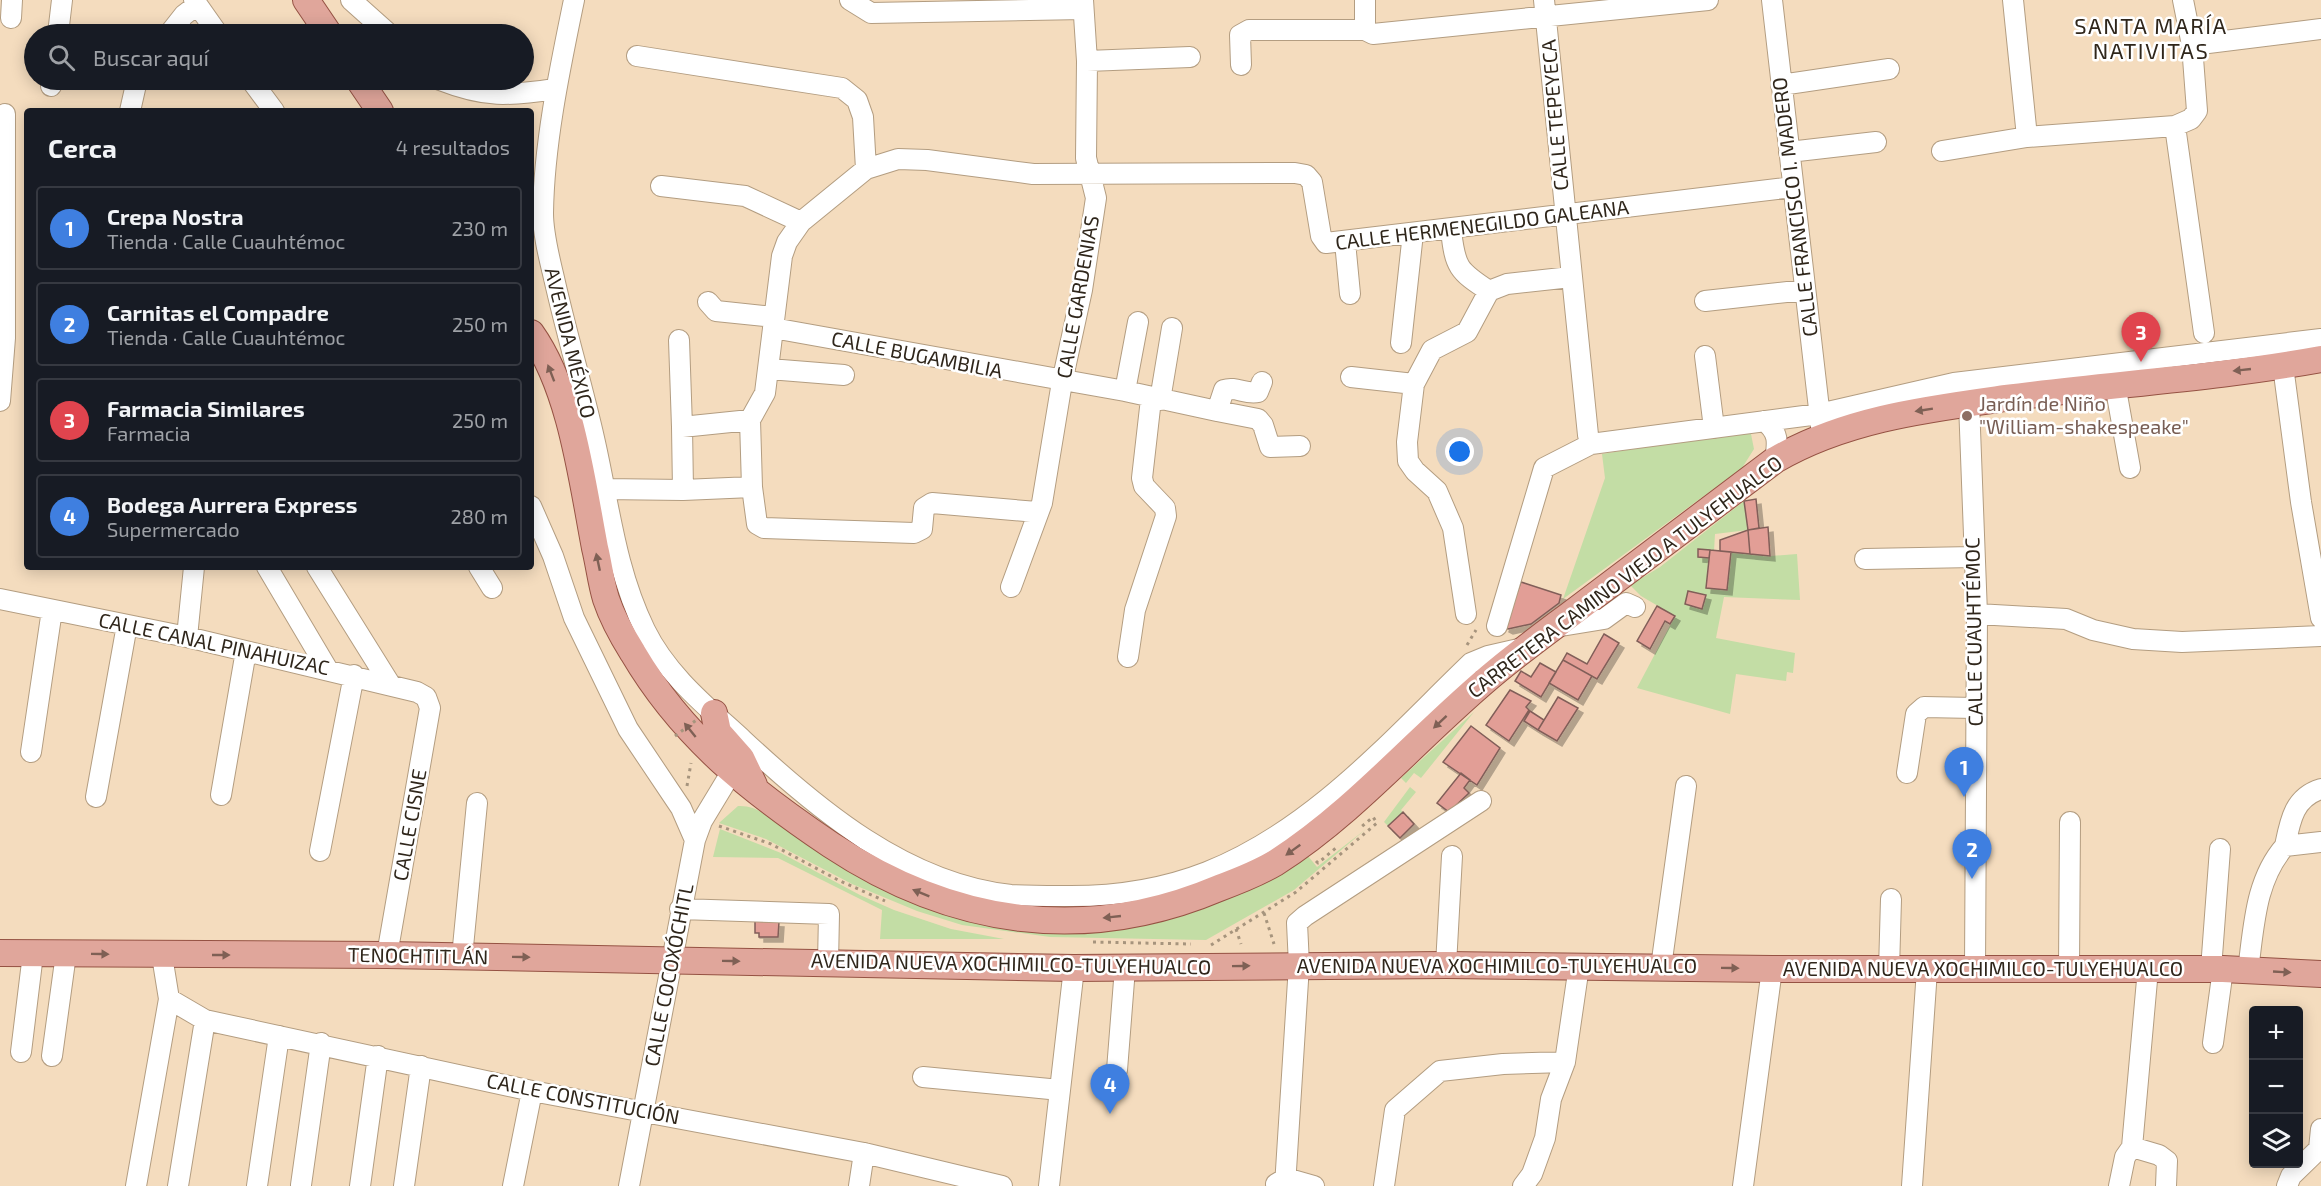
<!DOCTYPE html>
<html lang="es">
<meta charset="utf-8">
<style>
:root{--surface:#171b24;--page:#242831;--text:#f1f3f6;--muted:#9ea1a6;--line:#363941;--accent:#8c9099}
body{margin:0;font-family:"Exo 2",sans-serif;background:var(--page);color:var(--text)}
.controls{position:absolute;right:18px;bottom:18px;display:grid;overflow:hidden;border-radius:6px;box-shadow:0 3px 15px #0003}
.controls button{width:54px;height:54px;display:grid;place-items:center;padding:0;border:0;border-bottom:2px solid var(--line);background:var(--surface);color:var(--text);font:30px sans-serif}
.you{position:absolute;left:1460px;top:452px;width:21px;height:21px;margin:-15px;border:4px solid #fff;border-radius:50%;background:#1a73e8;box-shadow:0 0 0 9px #1a73e833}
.badge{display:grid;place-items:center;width:39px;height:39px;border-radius:50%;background:var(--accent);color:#fff;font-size:20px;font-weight:700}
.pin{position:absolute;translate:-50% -50px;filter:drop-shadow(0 2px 3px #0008)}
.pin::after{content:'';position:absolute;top:32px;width:21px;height:18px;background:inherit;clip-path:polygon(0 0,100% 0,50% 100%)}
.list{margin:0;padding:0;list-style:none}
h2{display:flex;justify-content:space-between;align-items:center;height:78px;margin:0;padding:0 24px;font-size:26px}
h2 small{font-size:20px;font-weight:400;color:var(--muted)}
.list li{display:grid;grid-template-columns:39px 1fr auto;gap:18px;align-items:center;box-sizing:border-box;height:84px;margin:0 12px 12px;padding:0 12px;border:2px solid var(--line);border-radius:6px}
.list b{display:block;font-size:22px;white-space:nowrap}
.list p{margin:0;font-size:20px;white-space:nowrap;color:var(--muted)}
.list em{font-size:20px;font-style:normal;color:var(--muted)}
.icon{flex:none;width:33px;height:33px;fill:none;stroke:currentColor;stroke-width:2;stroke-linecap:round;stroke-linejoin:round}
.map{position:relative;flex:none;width:2321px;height:1186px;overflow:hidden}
.search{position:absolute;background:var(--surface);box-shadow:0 3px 15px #0003;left:24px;top:24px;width:510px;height:66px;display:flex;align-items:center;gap:15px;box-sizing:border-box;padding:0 21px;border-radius:33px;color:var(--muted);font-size:22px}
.panel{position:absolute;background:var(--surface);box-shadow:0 3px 15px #0003;left:24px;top:108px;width:510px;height:462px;border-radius:6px}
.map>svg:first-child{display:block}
.green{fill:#c3dda5;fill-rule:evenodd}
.building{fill:#e29e96;stroke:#815e59;stroke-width:1.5;filter:url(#shadow)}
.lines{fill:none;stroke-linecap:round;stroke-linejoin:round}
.minor-casing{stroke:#b39d81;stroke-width:22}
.major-casing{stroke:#955243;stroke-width:28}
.path{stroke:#a6947d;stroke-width:3;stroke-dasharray:3 4.5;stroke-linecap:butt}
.minor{stroke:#fff;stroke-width:20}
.major{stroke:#e0a69b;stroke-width:26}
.path-bridge{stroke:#a6947d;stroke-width:3;stroke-dasharray:3 4.5;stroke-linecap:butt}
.oneway{fill:#7f6055}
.education-dot{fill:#8d6e63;stroke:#fff;stroke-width:2}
.labels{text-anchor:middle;stroke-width:5;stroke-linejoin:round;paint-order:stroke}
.street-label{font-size:20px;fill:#2f261b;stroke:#fff}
.education-label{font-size:20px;fill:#785e54;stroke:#fff;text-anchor:start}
.quarter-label{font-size:22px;letter-spacing:1.5px;fill:#2f261b;stroke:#fff}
</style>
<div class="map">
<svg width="2321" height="1186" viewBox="0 0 2321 1186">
<defs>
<filter id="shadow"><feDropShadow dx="5" dy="5" stdDeviation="0" flood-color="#0004"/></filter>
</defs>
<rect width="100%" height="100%" fill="#f4dcbe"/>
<path class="green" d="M1745,431L1751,434L1754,449L1742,468L1563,599L1605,478L1602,454Z
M1744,501L1748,530L1715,534L1714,551L1698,550V557L1709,558L1706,588L1727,590L1731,552L1770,556L1797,554L1800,600L1724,597L1716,638L1795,653L1793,673L1787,672L1786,681L1736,674L1730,714L1637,688L1675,616L1641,596L1630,585L1660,567ZM1689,591L1705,596L1702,609L1685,604Z
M1474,712L1421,778L1414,773L1406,783L1401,778Z
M1410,787L1416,792L1401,810L1403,812L1388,826L1384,822Z
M738,806C758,805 771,819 786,829C842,869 895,901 961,918L1179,914L1218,902L1257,885L1308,856L1317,867L1366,829L1294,890L1206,940L1050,937L962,925L917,911L852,884L766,839L719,823Z
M720,829L781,853L860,895L894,910L951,929L1004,939H880L882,910L778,858L713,857Z"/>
<path class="building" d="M1756,499L1759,528L1748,530L1744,501Z
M1768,527L1770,556L1750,554L1748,530Z
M1748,530L1750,554L1720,551V540Z
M1698,549L1710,550L1709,558L1698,557Z
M1710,550L1731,552L1727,590L1706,588Z
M1521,582L1561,595L1559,603L1531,624L1508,629L1504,627Z
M1688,591L1706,595L1702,609L1685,604Z
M1657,606L1675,616L1670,624L1665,621L1650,649L1637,641Z
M1604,634L1619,643L1597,679L1563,660L1567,653L1587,664Z
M1563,660L1592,676L1578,700L1549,683Z
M1540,663L1556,672L1541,697L1515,681L1521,671L1531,677Z
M1510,690L1531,701L1526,707L1529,710L1509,741L1486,725Z
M1558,697L1578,708L1557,741L1538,730Z
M1530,711L1544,720L1538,730L1524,721Z
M1471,726L1500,748L1477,785L1443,762Z
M1461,773L1470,780L1464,788L1469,793L1449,812L1437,803Z
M1403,812L1414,824L1400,838L1388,826Z
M755,921L779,922L778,937H759V933H755Z"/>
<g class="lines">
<defs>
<path id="minor" d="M194,0L218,34
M351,0L389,34
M574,0C560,68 544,143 543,213C543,234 549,257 554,278C566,332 582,385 594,438C609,503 615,569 645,630C667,675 707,707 743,740C817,809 906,884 1011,895C1027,896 1044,896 1061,896C1109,897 1161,890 1207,872C1313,830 1390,741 1471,663L1488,656L1523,648
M850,0L871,13L1083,9
M1365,0V30L1373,34L1708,0
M1544,0L1588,435L1591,444
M1772,0L1821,426
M2013,0L2027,137
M11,18L12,0
M58,34L62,0
M169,34L184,15L197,5
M2192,45L2321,29
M637,56L842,88L857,100L863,117L866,169
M1087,61L1190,57
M1241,65L1240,35L1249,30H1365
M251,80L274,111
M440,80C486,98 508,96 555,89
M1781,85L1889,69
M51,86L52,80
M130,111L137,80
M2175,126L2204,333
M1942,151L2027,137L2175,126L2191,119L2197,111L2192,45L2183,0
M1789,152L1876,142
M661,186L745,196L801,222
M1451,230C1455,267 1458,271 1489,291
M1345,242L1350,294
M1705,301L1805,290
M708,302L716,311L774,317
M773,328L1125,391L1217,411L1224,390C1236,386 1246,395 1258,392L1262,382
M679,340L682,427
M1401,343L1413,233
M1705,356L1714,428
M2283,366L2301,502L2321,618
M769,369L844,375
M1351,377L1414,384
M2115,384L2130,468
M1125,391L1138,322
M1160,400L1172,328
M0,401L5,338V114
M1969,403L1977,614L1975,969
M1217,411L1258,419L1263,425L1270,447L1300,446
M1764,421C1779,432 1778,442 1775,460
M604,489L683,490L752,487
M683,490L682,427L750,420
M531,506L553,556L574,618L628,729L681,808L695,840
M1037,512L932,503L924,508L922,529L914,533L764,528L757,524L752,487L750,420L765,393L782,256L787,242L801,222L866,169L898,159L927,160L1033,174L1295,173L1306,175L1312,182L1321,236L1326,243L1793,187
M1865,559L1974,557
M267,567L328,670
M317,567L390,684
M479,567L492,588
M1011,587L1042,503L1062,382L1082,290L1096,198L1086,158L1087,61L1083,0
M0,599L187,637L417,692L426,697L430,708L387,955
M1466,614L1453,528L1437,491L1415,471L1408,461L1407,442L1414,384L1432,350L1467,332L1489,291L1507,284L1571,277
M1977,614L2066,619L2093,630L2133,639L2182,642L2321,636
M1497,626L1544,468L1591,444L1819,414L1954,383L2321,339
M1555,627L1604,619L1626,603L1635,607
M187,637L194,567
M1128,657L1135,610L1166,516L1165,508L1144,486L1142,478L1151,399
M31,752L52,610
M1907,773L1916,714L1924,707L1975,708
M221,795L246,651
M96,797L127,625
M2285,846C2290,821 2294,797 2321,789
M320,851L354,675
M680,909L829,914L828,963
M462,957L477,803
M1446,965L1452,856
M1661,967L1686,786
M2069,968L2070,822
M2211,969L2220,849
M1889,970L1891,899
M2248,970C2254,927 2255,880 2285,846L2321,842
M169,999L205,1020L532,1091L864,1153L1002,1186
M2213,1043L2223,969
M21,1052L33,954
M52,1056L66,954
M1117,1070L1125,968
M923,1077L1060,1090
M2132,1147L2159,1155L2167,1161L2166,1186
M1276,1184L1286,1178L1314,1186
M301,1185L321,1043
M136,1186L169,999L162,956
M178,1186L205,1020
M257,1186L279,1036
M360,1186L378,1056
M404,1186L421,1066
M513,1186L532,1091
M629,1186L695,840L702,821L731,773
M859,1186L864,1153
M1049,1186L1074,968
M1285,1186L1299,965L1297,923L1305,916L1481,801
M1384,1186L1395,1110L1440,1071L1503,1064L1565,1062
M1523,1186L1532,1174L1545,1138L1551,1099L1565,1062L1579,966
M1743,1186L1772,969
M1912,1186L1927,970
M2119,1186L2125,1157L2132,1147L2148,969
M2287,1186L2291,1176L2319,1149L2321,1129"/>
<path id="major" d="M306,0L329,34
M359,80L380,111
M531,333C571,389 582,480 595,548C599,564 601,583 606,599C612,617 623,637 633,653C683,738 751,791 831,845C952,925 1084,945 1219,888C1238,881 1258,873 1275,863C1358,810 1422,732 1498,670C1527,646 1558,624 1588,601C1651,554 1713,507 1775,460C1845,419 1927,409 2006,398C2111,384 2217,378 2321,359
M714,713L718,732L741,758L754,785
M0,953L387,955L1074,968L1446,965L1772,969H2223L2321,974"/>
</defs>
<use href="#minor" class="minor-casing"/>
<use href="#major" class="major-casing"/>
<path class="path" d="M1467,645L1476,630
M687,786L691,763
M719,826L771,844L838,880L885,901
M1316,861L1318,863L1337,847
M1264,913L1274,944
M1236,929L1241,944
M1093,942L1191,944
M1211,945L1296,892L1377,823L1373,817L1360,828"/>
<use href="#minor" class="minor"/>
<use href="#major" class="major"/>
<path class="path-bridge" d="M675,736L699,718"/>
</g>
<defs><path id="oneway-solid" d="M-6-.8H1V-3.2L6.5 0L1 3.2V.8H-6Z" transform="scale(1.5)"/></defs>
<g class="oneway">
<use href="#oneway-solid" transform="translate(2242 370) rotate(174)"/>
<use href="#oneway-solid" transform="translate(551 373) rotate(-111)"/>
<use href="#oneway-solid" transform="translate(1924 410) rotate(171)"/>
<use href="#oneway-solid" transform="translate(598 562) rotate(-102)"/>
<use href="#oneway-solid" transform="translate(1440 722) rotate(137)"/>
<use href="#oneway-solid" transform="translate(690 730) rotate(-129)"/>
<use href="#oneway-solid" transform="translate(1293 850) rotate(144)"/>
<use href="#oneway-solid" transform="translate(921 893) rotate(-158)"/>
<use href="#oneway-solid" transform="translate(1112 917) rotate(174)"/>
<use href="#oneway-solid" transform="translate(100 954) rotate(1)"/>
<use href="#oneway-solid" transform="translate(221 955)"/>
<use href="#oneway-solid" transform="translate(521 957) rotate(1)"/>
<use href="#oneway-solid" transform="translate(731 961) rotate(1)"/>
<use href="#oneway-solid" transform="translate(1241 966) rotate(-1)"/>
<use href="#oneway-solid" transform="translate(1730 968) rotate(1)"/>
<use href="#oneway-solid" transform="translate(2282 972) rotate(3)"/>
</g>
<circle class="education-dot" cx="1967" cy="416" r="6"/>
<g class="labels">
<g class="street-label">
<text transform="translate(1555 115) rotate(-95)" y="7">CALLE TEPEYECA</text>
<text transform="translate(1795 207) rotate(-97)" y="7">CALLE FRANCISCO I. MADERO</text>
<text transform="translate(1482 225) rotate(-7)" y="7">CALLE HERMENEGILDO GALEANA</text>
<text transform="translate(1078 297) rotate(-80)" y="7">CALLE GARDENIAS</text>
<text transform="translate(570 343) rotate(76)" y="7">AVENIDA MÉXICO</text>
<text transform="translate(917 355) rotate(11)" y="7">CALLE BUGAMBILIA</text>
<text transform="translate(1625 577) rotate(-37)" y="7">CARRETERA CAMINO VIEJO A TULYEHUALCO</text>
<text transform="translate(1974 632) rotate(-91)" y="7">CALLE CUAUHTÉMOC</text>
<text transform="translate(214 644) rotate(12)" y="7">CALLE CANAL PINAHUIZAC</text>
<text transform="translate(410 825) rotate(-80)" y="7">CALLE CISNE</text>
<text transform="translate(418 956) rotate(1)" y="7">TENOCHTITLÁN</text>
<text transform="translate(1011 964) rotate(1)" y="7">AVENIDA NUEVA XOCHIMILCO-TULYEHUALCO</text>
<text x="1497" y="973">AVENIDA NUEVA XOCHIMILCO-TULYEHUALCO</text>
<text x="1983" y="976">AVENIDA NUEVA XOCHIMILCO-TULYEHUALCO</text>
<text transform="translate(669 975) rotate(-79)" y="7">CALLE COCOXÓCHITL</text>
<text transform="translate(583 1099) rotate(11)" y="7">CALLE CONSTITUCIÓN</text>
</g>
<g class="education-label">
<text x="1979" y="411">Jardín de Niño<tspan x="1979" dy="23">"William-shakespeake"</tspan></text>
</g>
<g class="quarter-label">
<text x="2151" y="34">SANTA MARÍA<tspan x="2151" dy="25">NATIVITAS</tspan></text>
</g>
</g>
</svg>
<div class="controls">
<button>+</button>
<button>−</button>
<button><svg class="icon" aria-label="layers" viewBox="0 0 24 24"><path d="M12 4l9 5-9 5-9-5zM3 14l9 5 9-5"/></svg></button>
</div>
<div class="you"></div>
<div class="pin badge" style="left:1964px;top:797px;background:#3f7fe0">1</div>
<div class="pin badge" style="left:1972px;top:879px;background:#3f7fe0">2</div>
<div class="pin badge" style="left:2141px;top:362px;background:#e0444e">3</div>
<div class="pin badge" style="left:1110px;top:1114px;background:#3f7fe0">4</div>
<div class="search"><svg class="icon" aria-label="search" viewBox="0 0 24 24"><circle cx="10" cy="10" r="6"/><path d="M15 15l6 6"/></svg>Buscar aquí</div>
<section class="panel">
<h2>Cerca<small>4 resultados</small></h2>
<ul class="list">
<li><span class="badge" style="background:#3f7fe0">1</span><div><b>Crepa Nostra</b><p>Tienda · Calle Cuauhtémoc</p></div><em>230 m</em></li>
<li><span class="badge" style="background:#3f7fe0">2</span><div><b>Carnitas el Compadre</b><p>Tienda · Calle Cuauhtémoc</p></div><em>250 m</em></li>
<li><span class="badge" style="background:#e0444e">3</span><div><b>Farmacia Similares</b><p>Farmacia</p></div><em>250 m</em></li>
<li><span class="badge" style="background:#3f7fe0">4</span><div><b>Bodega Aurrera Express</b><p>Supermercado</p></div><em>280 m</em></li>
</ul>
</section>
</div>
